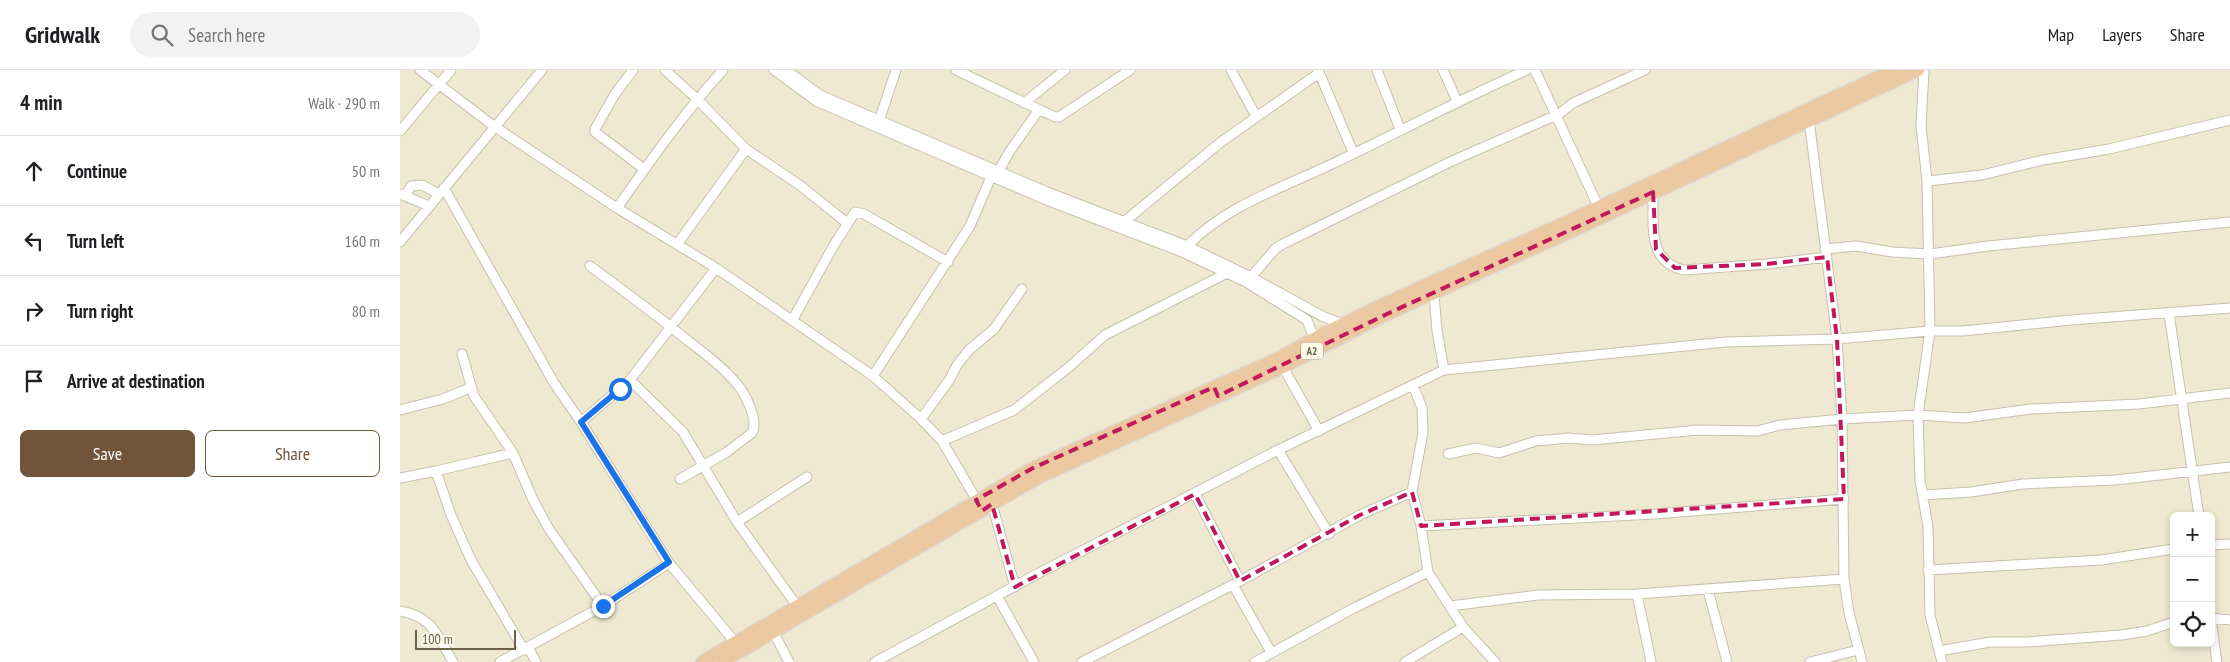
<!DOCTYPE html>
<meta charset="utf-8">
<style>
:root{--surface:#fff;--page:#f2f2f2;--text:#202124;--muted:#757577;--line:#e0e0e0;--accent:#71543a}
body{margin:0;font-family:"PT Sans Narrow",sans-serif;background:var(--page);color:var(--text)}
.controls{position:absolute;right:15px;bottom:15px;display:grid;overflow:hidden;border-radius:8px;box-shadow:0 2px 8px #0003}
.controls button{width:45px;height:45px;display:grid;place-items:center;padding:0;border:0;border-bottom:1px solid var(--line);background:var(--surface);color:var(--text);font:25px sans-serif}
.scale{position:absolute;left:15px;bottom:12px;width:101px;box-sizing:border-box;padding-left:5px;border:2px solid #6d614c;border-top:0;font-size:14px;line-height:18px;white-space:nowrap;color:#6d614c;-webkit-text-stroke:4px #fcfae8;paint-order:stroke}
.stop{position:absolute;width:15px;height:15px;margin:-11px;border:4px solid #1a73e8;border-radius:50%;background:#fff}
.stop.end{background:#1a73e8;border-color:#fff;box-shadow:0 1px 5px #0008}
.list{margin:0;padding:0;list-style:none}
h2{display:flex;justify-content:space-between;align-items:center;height:65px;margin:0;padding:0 20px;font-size:21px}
h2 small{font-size:16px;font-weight:400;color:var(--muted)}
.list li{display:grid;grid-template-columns:32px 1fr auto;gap:15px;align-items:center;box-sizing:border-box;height:70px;padding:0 20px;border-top:1px solid var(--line)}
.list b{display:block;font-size:19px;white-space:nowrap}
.list em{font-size:16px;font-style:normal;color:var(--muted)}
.actions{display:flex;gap:10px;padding:15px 20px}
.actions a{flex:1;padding:11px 0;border:1px solid var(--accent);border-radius:8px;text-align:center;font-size:18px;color:var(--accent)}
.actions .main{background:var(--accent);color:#fff}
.icon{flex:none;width:28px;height:28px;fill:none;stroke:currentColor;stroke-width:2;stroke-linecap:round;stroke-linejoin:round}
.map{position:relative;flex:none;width:1830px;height:592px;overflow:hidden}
header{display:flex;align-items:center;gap:30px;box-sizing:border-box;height:70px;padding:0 25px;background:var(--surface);border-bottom:1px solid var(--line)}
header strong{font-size:24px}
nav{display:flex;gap:28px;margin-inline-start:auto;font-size:18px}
.search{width:350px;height:45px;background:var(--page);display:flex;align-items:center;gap:12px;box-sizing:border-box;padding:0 18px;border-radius:28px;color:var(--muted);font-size:19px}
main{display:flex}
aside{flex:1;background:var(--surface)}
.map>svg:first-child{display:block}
.residential{fill:#efe9d2;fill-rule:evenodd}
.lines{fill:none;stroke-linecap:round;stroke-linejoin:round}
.minor-casing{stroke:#c8c0ab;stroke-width:11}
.highway-casing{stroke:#dcd9d4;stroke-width:15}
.minor{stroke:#fff;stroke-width:9}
.highway{stroke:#ecc8a1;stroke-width:12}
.route{stroke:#1a73e8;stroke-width:6}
.marked{fill:none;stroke:#c2185b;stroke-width:4;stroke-dasharray:10 6;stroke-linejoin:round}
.labels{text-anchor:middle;stroke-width:4;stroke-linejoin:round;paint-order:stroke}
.shield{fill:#fcfae8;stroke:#988f7b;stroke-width:1}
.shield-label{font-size:11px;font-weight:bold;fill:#6d614c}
</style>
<header>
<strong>Gridwalk</strong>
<div class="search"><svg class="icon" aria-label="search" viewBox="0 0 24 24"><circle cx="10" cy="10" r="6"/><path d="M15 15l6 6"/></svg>Search here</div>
<nav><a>Map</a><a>Layers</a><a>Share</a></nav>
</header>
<main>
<aside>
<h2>4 min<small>Walk · 290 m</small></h2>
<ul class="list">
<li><svg class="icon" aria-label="ahead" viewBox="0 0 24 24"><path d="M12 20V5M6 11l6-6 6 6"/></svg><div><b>Continue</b></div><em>50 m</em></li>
<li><svg class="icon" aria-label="left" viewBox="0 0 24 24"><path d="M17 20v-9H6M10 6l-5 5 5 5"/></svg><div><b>Turn left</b></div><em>160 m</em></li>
<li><svg class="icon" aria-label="right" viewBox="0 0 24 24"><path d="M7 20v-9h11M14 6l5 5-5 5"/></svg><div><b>Turn right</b></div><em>80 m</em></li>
<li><svg class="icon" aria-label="arrive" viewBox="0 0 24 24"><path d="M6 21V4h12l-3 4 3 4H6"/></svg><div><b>Arrive at destination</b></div></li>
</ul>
<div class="actions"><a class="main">Save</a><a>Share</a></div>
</aside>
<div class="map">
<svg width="1830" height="592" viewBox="0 0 1830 592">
<rect width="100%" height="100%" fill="#f9f6e3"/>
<path class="residential" d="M0,0H1830V592H0ZM1774,446H1811V573H1774Z"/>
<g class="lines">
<defs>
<path id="minor" d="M20,0L95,57L217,138L316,198L473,306L521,349L542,371L579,434
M233,0L215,24L195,59V62L244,99
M265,0L297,29L346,79L401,116L447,153
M374,0L416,31L644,129L782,182L846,212L907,250L914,268
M386,0L420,25L647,122L787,176L851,207L922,246L942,254
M556,0L655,47H659L730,0
M831,0L856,46
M918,0L953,82
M977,0L1000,59
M1043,0L1057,31
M1135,0L1198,136
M1524,0L1521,56L1527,111L1530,261L1518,345L1520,410L1528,457L1530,545L1542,592
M624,33L665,0
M1409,50L1437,269L1442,349L1444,509L1449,543L1462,592
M479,51L496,0
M0,61L51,0
M598,102L610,81L638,41
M1527,111L1582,105L1643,90L1709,79L1830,50
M44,118L154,313L181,352L269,493L335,572
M1253,122C1254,153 1246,192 1284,200L1367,194L1427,187
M0,124L29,136
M5,126L11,116L22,115L39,124
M217,138C251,90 284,43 323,0
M725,151L821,72L919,3
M0,172L142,0
M278,173L346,79
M787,176C827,135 882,118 932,94C997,63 1061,29 1127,0
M1425,179L1456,176L1492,182L1530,184L1588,176L1830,152
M190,196C224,221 258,246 291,273C307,285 324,298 337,314C345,323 359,351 352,363L327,382L280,409
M851,207L876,178L883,174L1052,91L1159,44L1173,33L1245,0
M1034,223L1037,261L1044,300
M1769,244L1799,446
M393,249L434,175L455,142L464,144L548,192
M62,284L74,326L113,383L133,430L149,459L203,536
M883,297L919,361
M473,306L570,156L591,107
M230,310L283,362L337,452L397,536
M1013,315L1022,338L1023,362L1012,422L1021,456L1028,502L1063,557L1095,592
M0,340L43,329L70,318
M521,349L550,309L557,295L569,280L594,259L622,219
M181,352L230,310L316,198
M542,371L614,340L668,298L705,265L827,203
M878,380L929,464
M1048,384L1076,378L1099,383L1136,371L1170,368L1192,370L1298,360L1357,361L1380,355L1442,349L1518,345L1565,348L1630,339L1739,334L1830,323
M36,401L113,383
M0,408L36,401L51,445L71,490L124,580
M795,424L840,511
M1523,425L1571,422L1623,414L1716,410L1830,397
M592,434L615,517
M337,452L407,407
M1021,456L1255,444L1444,429
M1811,475L1830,474
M1528,500L1701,490L1774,479
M833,515L871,582
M1308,520L1327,592
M1237,524L1251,592
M597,526L634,592
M1050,536L1138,525L1237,524L1444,509
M0,541C33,547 37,565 53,592
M1811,548L1830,550
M1811,549L1817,592
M373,561L389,592
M128,577L136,592
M1539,581L1590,572H1627L1721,565L1747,561L1774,552
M100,592L203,536L269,493
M475,592L639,503L878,380L1044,300L1326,272L1437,269L1530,261H1563L1671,250L1830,238
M682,592L840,511L960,445L1012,422
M855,592L952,539L1028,502
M1005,592L1063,557
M1410,592L1458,580"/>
<path id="highway" d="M302,592L633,398L877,289C965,239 1059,201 1151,159C1266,107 1379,52 1494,0
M322,592L639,407L883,297L987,244L1159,167L1518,0"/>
</defs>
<use href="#minor" class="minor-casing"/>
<use href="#highway" class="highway-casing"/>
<use href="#minor" class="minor"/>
<use href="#highway" class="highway"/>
</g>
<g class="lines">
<path class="route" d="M203,536L269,492L181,352L220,319"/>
</g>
<path class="marked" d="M1253,122L1256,179L1275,198L1367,194L1427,187L1437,269L1444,429L1021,456L1012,422L960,445L840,511L795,424L615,517L592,434L582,441L576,430L633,398L814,317L818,326L987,244Z"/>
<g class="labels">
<rect class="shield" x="901" y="272.5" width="22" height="17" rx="4"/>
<g class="shield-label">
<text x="912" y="285">A2</text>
</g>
</g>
</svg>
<div class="controls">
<button>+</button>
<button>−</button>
<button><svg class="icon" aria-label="locate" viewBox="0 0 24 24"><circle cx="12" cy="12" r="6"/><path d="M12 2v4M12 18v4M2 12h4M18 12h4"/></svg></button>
</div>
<div class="scale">100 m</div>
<div class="stop" style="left:220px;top:319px"></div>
<div class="stop end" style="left:203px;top:536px"></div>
</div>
</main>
